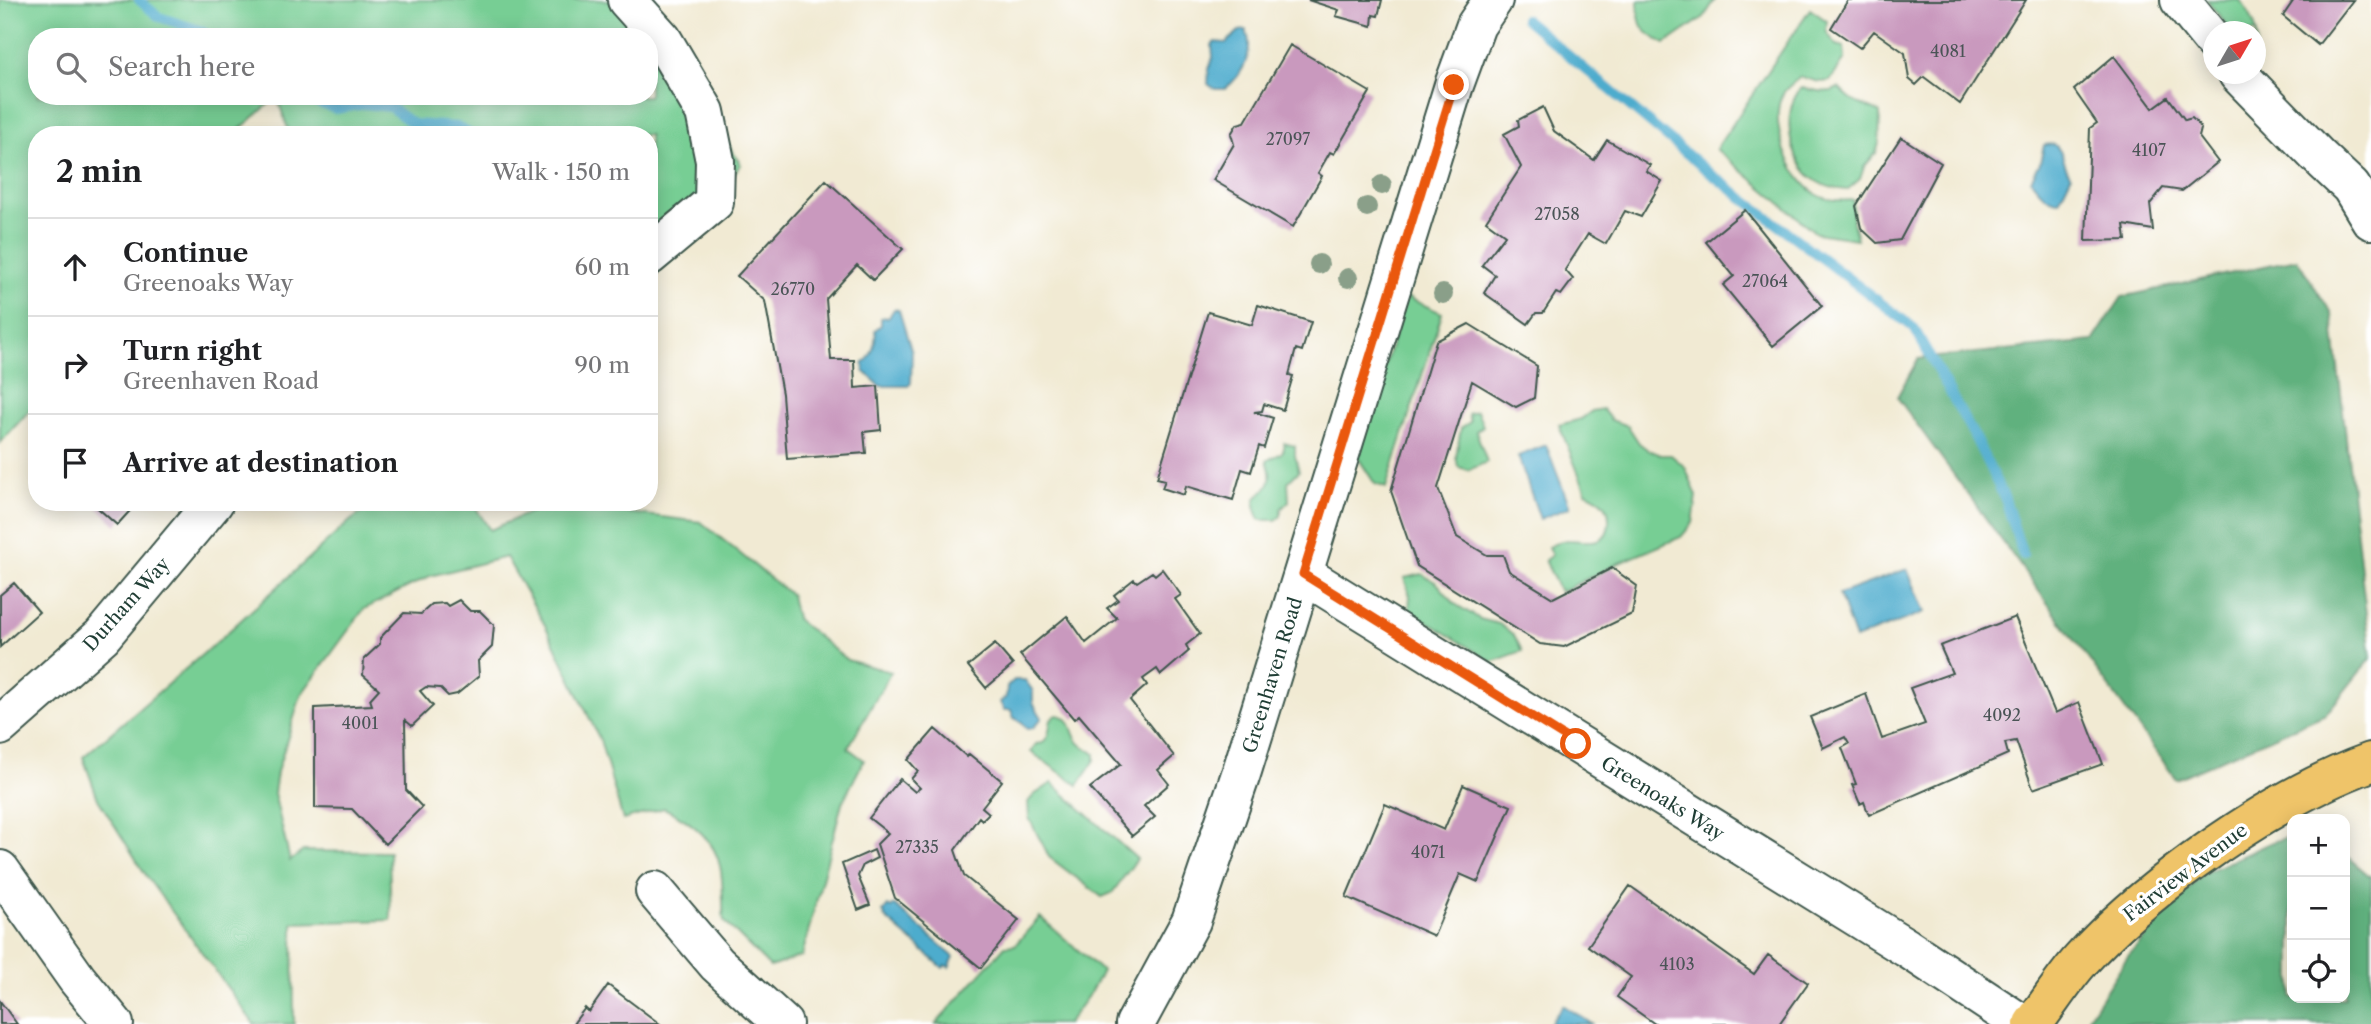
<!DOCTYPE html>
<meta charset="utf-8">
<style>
:root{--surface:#fff;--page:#f6f6f6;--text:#202124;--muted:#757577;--line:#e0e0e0}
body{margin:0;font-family:"Libre Caslon Text",serif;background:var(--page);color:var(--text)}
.controls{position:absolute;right:21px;bottom:21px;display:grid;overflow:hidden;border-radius:14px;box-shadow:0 4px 18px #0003}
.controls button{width:63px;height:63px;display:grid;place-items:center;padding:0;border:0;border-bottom:2px solid var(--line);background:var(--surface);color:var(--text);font:35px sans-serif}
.compass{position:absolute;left:2203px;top:21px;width:63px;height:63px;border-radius:50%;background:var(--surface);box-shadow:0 4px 18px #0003;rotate:51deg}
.stop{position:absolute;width:21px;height:21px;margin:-16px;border:5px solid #ea580c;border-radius:50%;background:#fff}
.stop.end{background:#ea580c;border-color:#fff;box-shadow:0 2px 7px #0008}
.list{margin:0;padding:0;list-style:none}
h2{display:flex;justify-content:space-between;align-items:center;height:91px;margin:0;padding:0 28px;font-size:30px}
h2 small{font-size:23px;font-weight:400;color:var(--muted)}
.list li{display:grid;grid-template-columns:46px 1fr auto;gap:21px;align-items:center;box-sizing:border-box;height:98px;padding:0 28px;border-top:2px solid var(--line)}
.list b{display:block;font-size:26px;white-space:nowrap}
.list p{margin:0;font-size:23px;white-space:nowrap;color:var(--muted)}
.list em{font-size:23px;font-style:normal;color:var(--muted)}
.icon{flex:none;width:38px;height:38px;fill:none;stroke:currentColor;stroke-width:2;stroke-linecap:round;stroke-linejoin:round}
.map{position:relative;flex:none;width:2371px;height:1024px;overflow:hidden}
.search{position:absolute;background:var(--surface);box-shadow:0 4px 18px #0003;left:28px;top:28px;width:630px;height:77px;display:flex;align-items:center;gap:18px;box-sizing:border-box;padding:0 24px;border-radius:28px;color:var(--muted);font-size:26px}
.panel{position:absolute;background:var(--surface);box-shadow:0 4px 18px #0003;left:28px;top:126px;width:630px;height:385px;border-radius:28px}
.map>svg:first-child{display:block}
.green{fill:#77ce94;stroke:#4b8664;stroke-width:2;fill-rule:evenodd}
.forest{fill:#61b17e;stroke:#407759;stroke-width:2}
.water{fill:#4eaccd;stroke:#367480;stroke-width:2}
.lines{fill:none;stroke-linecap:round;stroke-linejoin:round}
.stream{stroke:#4eaccd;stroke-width:10}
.building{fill:#c999be}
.minor-casing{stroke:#3e574c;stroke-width:42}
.major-casing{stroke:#3e574c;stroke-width:42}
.minor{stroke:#fff;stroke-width:38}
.major{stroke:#efc469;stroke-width:38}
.tree{fill:#8a9f89}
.route{stroke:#ea580c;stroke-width:9}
.labels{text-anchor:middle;stroke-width:7;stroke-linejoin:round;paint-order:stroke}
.number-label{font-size:16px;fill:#4a5456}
.street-label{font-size:19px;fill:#1f3d34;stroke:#fff}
</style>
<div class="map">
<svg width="2371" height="1024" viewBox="0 0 2371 1024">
<rect width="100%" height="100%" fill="#fff"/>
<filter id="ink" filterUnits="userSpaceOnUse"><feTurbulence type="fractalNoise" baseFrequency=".0143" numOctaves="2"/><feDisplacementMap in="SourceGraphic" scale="14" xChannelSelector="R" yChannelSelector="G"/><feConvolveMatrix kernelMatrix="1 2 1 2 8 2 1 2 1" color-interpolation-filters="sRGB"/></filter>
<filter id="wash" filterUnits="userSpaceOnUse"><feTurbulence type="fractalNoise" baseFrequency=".00686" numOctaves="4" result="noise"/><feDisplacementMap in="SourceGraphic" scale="28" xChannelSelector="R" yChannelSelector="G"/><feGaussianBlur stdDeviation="1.57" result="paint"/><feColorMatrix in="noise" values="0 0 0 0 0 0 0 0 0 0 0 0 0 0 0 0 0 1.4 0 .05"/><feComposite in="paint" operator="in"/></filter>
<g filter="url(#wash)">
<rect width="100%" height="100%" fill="#f1ead3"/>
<path class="green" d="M0,0H627L662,39L741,165L689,223L649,256V135H290L277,97L233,135H37V402L0,443ZM37,37H649V96H37Z
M1641,0H1715L1704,17L1665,44C1642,32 1638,27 1638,1Z
M2207,0H2240C2251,14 2261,31 2256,49V32L2231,31Z
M1810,9L1827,21L1826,31L1836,45L1844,47L1845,59L1830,81L1820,82L1800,77C1795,82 1788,86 1784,92C1766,120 1790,177 1816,194C1827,201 1841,201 1853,200V222L1857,239L1816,233L1716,149Z
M1801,88C1816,90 1825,95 1839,88C1855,107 1861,102 1880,113L1879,143L1876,153L1864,167L1860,179L1847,190C1835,189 1825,187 1816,181C1789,162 1780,113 1801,88Z
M1406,297L1442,313L1386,488L1375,484L1357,456Z
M1602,409L1611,420L1628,426L1639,443L1648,450L1660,455H1671L1685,467L1697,496L1693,523L1681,537L1619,563L1560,592L1545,560L1552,555L1548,547C1554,544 1563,539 1569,540C1588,541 1610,547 1609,519C1609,503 1599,498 1586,492L1559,425L1581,419L1592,411Z
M1477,411L1483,426L1476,431L1487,462L1469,470L1458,467L1456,456L1461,428L1470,422L1468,414Z
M1284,443L1295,446V456L1299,471L1288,482L1289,501L1281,509V516L1276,520H1260C1258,515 1254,507 1255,502C1255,491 1279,493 1267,461C1275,454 1286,456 1284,443Z
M376,502H472L490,530L551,503L701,522L791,595L796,619L847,660L891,672L848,748L864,760L842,803L802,956L770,967L724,921C722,904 724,882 720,866C714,837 687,819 664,808L623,820L600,740L546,627L506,557L430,576L364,609L301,695L277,772L274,793L290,861L303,851L389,852L391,920L293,923L294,1024H254L149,880L98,799L83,757L218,641L350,521Z
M1422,574L1437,583L1455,604L1480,619L1499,624L1514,635L1522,651L1492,662L1409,610L1410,596L1404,578Z
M1057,715C1072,716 1070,730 1077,740C1081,748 1089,748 1095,754V760L1078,785L1031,752L1036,744L1043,743L1048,736L1051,719Z
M1052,783L1137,859L1112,893L1102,897L1049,857L1029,818L1028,802L1034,795Z
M1040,917L1102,971L1090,993L1067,1024H936L1005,946L1015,945Z"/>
<path class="forest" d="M2297,259L2332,314L2371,658L2326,714L2176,779L1897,397L1918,359L2093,341L2122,297Z
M2292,836V998H2345V855L2371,877V1024H2084L2128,956L2202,874L2272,842Z"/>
<path class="water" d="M1246,30C1255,53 1243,74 1225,89H1215L1208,84L1209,69L1213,57L1212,45L1215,42L1226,43L1239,31Z
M2054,144C2065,153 2062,164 2071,176L2059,201C2046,200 2039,190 2031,180L2040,163L2044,145Z
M894,309L899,310L912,353L911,383L908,386H880L864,371L863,364C872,357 877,341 875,330L881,325V318L889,317Z
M1546,445L1570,507L1540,519L1518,456Z
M1907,569L1925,612L1855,639L1839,594Z
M1014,680H1025L1033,691V703L1042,718L1033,728L1027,729L1022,722L1014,718L1011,710H1004L1000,702L1006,697L1007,687Z
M894,905L954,957L949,967L946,965L943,968L884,917L885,914L883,912L888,906L891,908Z
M1563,1005L1592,1024H1550Z"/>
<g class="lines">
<path class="stream" d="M139,0L159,17L202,31L209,37
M1525,19L1711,174L1914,328L1973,434L2005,499L2023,555
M304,96L306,99L336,109L365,104L390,107L413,124L458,127L472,135"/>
</g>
<g id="blocks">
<path class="building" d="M1308,0H1382L1378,16L1373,15L1372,26L1336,16L1339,10Z
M1848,0H2026L1960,104L1924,77L1916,85L1909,79L1905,53L1874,31L1860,48L1831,28Z
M2294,0H2353L2318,45L2283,16Z
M1290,45L1370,92L1334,154L1330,152L1318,173L1322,176L1293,227L1213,180L1234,144L1231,134L1237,124L1245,122Z
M2114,56L2153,108L2168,97L2185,120L2192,118L2197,123L2201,129L2199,137L2218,162L2182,191L2163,188L2150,204L2153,230L2124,225L2126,240L2086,241L2090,128L2097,123L2074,90Z
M1543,107L1554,131L1594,160L1607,140L1650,165L1646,171L1662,181L1641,217L1625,211L1606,244L1588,234L1565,270L1573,279L1561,295L1556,293L1543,313H1536L1528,324L1484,293L1495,275L1482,265L1505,235L1486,221L1521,167L1504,134L1519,126L1518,120Z
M1901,137L1941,163L1900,240L1877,243L1861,228L1856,206Z
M826,180L903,249L873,280L857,265L826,299L831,360H854L855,388L878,386L881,430L864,432L866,453L787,459L782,394L765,301L737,276Z
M1745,210L1822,306L1773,346L1723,285L1734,276L1706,242Z
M1258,305L1311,322L1302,351L1296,349L1289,375L1293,376L1283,410L1264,404L1262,411L1254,412L1273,418L1264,448L1259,446L1251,472L1242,469L1233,500L1186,486L1184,495L1162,488L1165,480L1157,478L1208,312L1252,325Z
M1469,324L1537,366L1534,398L1516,407L1472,381L1438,488L1457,537L1487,555H1503L1509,571L1553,598L1612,568L1637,586L1632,614L1564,647L1540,644L1417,566L1391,491L1436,341Z
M91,502H138L117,525Z
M1162,569L1181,595L1175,599L1200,634L1186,645L1189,651L1161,675L1157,669L1143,679L1147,685L1130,700L1174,756L1158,770L1169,784L1144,806L1155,817L1132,836L1090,788L1121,764L1079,715L1074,719L1020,655L1067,616L1086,643L1117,618L1107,608L1118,600L1114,595L1134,579L1137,582L1152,572L1155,575Z
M14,583L39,612L0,647V595Z
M459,600L470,611H480L494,625L492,647L478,661L479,676L457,694L448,696L440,688L426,687L420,691L433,706L412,726L405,720L406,790L422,807L385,844L352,809L315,808V708L372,705L370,699L379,689L363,675L364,659L380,644V638L404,613L421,614L432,604L445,603L448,606Z
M2015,617L2055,713L2079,702L2103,764L2033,789L2016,741L2005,743L2008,754L1869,815L1864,802L1860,804L1852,785L1856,784L1842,748L1849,744L1845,737L1823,748L1810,717L1866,694L1882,739L1925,724L1910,688L1952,673L1940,646Z
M995,644L1013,665L986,688L968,666Z
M935,729L967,757L969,754L1002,781L982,807L989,813L982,820L979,817L955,850L964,876L1019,920L981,968L895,898L877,844L888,833L869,818L900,779L915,792L920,788L911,779L918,771L908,760Z
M1463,785L1511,806L1478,882L1460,874L1434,936L1346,897L1385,804L1444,830Z
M874,850L877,858L863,865L858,876L870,905L858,910L842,864Z
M1630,886L1754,974L1768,955L1808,983L1779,1024H1655L1617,997L1631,977L1588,946Z
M608,985L660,1024H573L585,1008L589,1012Z
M0,1001L17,1024H0Z"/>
</g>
</g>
<g filter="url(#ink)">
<use href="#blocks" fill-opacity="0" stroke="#3e574c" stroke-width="2"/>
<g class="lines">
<defs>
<path id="minor" d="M627,0L662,39L705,112L715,161L714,202L649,256
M2180,0L2214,42
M2238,74L2318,156L2351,187L2371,220
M1303,574L1907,948L2022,1024
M0,726L102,636L214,502
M0,870L77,979L114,1024
M655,891L717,964L783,1024
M1135,1024L1191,921L1241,774L1454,85L1476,25L1493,0"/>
<path id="major" d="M2033,1024C2049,1003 2064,979 2081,960C2115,922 2153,891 2194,861C2249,821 2307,785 2371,762"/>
</defs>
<use href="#minor" class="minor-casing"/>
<use href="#major" class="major-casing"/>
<use href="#minor" class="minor"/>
<use href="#major" class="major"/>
</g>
<g class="tree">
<circle cx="1382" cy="185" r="10"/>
<circle cx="1367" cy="207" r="10"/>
<circle cx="1319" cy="264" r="10"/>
<circle cx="1348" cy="278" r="10"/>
<circle cx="1443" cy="294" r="10"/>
</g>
</g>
<g class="lines" filter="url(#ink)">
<path class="route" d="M1454,85L1303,574L1576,744"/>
</g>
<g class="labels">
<g class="number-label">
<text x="1948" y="57">4081</text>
<text x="1288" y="145">27097</text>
<text x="2149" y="156">4107</text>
<text x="1557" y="220">27058</text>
<text x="1765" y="287">27064</text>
<text x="793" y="295">26770</text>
<text x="2002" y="721">4092</text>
<text x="360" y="729">4001</text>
<text x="917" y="853">27335</text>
<text x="1428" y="858">4071</text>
<text x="1677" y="970">4103</text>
</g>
<g class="street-label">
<text transform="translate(126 604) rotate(-48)" y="7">Durham Way</text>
<text transform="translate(1272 675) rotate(-73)" y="7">Greenhaven Road</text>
<text transform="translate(1663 798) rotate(32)" y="7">Greenoaks Way</text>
<text transform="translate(2185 872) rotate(-37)" y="7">Fairview Avenue</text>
</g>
</g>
</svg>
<div class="controls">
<button>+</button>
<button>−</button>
<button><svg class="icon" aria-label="locate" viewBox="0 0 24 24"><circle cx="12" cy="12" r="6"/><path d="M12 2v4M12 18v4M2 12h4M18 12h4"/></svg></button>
</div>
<svg class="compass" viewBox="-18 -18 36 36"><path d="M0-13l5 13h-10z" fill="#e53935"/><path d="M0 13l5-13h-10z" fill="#757577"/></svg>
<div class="stop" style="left:1576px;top:744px"></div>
<div class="stop end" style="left:1454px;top:85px"></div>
<div class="search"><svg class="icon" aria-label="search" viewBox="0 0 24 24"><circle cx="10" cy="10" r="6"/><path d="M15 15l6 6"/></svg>Search here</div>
<section class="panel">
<h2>2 min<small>Walk · 150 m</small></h2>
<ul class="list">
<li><svg class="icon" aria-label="ahead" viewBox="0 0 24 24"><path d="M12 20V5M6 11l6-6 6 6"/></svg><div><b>Continue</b><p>Greenoaks Way</p></div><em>60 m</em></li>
<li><svg class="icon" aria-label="right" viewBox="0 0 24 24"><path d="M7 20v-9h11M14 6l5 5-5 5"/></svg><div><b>Turn right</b><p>Greenhaven Road</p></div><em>90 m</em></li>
<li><svg class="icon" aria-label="arrive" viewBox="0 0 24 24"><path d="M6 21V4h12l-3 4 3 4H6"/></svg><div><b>Arrive at destination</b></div></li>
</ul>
</section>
</div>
